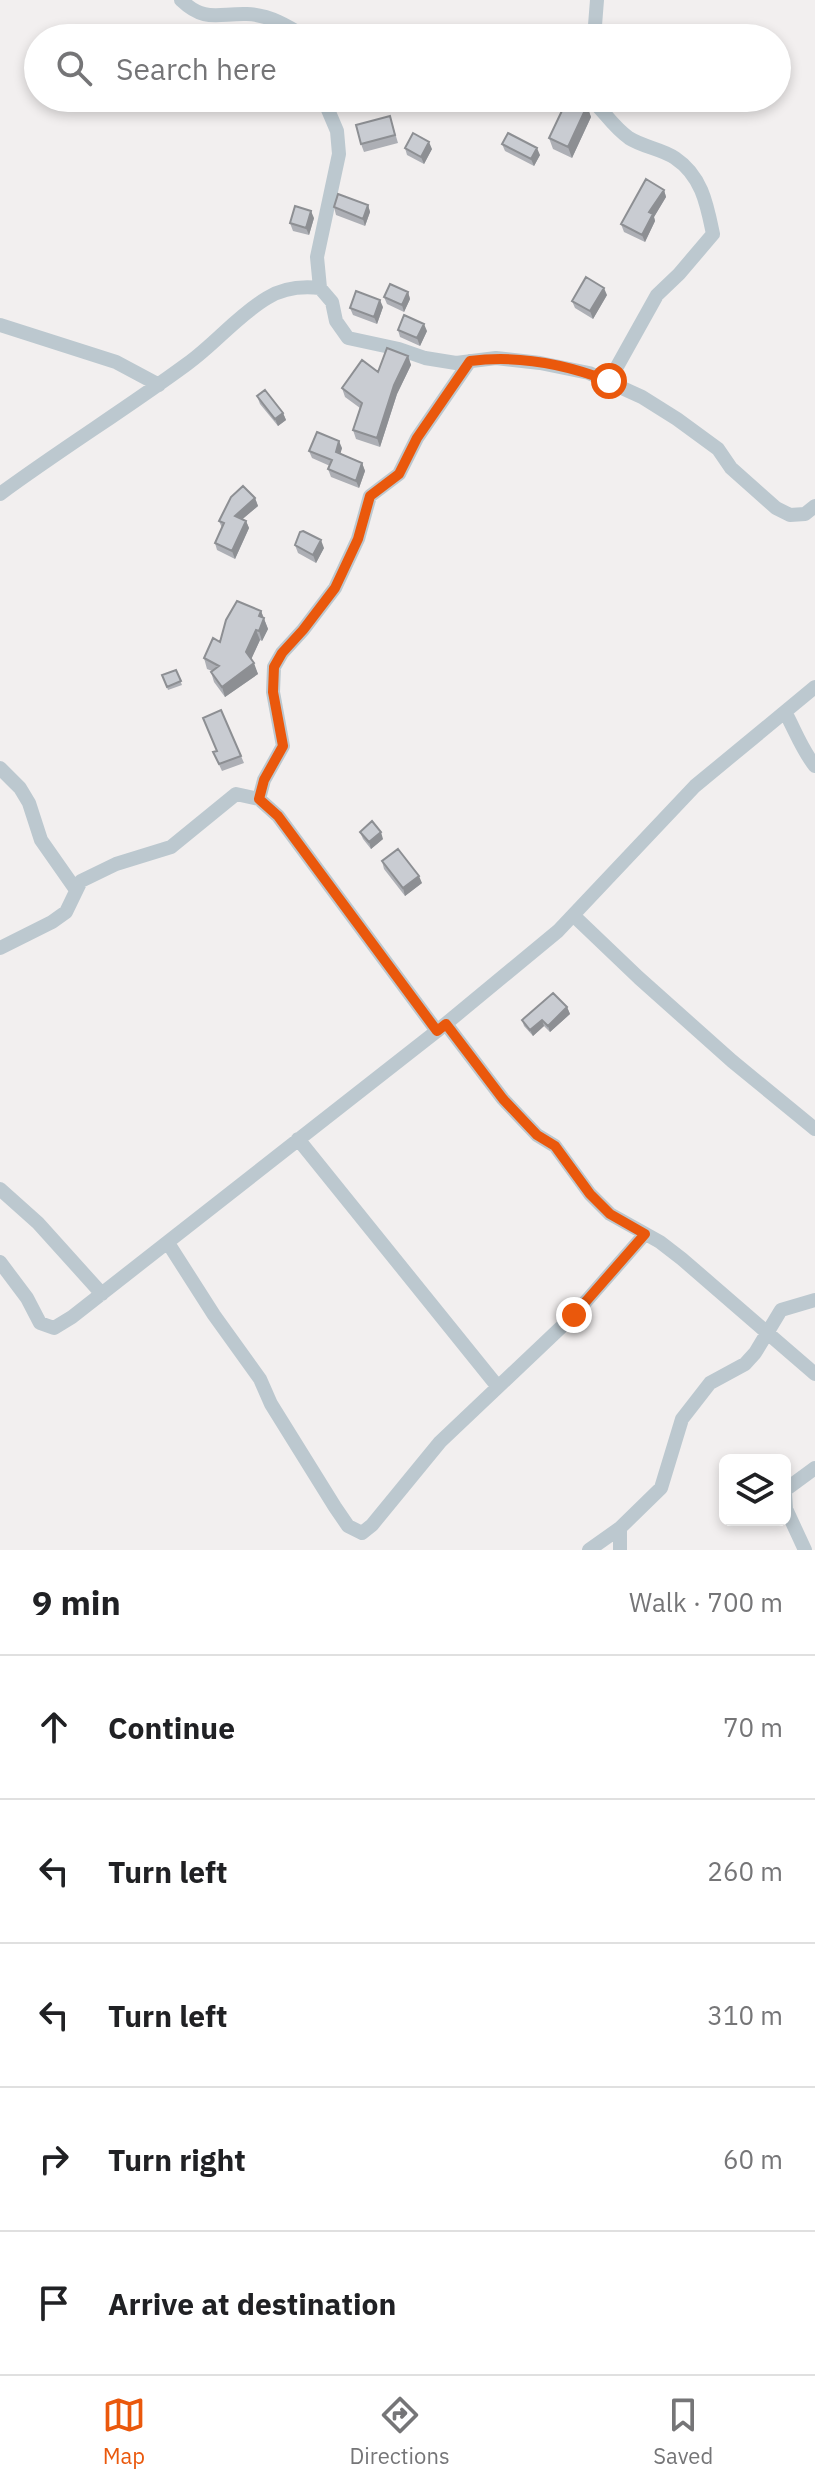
<!DOCTYPE html>
<meta charset="utf-8">
<style>
:root{--surface:#fff;--page:#f2f2f2;--text:#202124;--muted:#757577;--line:#e0e0e0;--accent:#ea580c}
body{margin:0;font-family:"IBM Plex Sans",sans-serif;background:var(--page);color:var(--text)}
.controls{position:absolute;right:24px;bottom:24px;display:grid;overflow:hidden;border-radius:12px;box-shadow:0 4px 12px #0003}
.controls button{width:72px;height:72px;display:grid;place-items:center;padding:0;border:0;border-bottom:2px solid var(--line);background:var(--surface);color:var(--text);font:40px sans-serif}
.stop{position:absolute;width:24px;height:24px;margin:-18px;border:6px solid #ea580c;border-radius:50%;background:#fff}
.stop.end{background:#ea580c;border-color:#fff;box-shadow:0 2px 8px #0008}
.list{margin:0;padding:0;list-style:none}
h2{display:flex;justify-content:space-between;align-items:center;height:104px;margin:0;padding:0 32px;font-size:34px}
h2 small{font-size:26px;font-weight:400;color:var(--muted)}
.list li{display:grid;grid-template-columns:52px 1fr auto;gap:24px;align-items:center;box-sizing:border-box;height:144px;padding:0 32px;border-top:2px solid var(--line)}
.list b{display:block;font-size:30px;white-space:nowrap}
.list em{font-size:26px;font-style:normal;color:var(--muted)}
.icon{flex:none;width:44px;height:44px;fill:none;stroke:currentColor;stroke-width:2;stroke-linecap:round;stroke-linejoin:round}
.map{position:relative;flex:none;width:815px;height:1550px;overflow:hidden}
.search{position:absolute;background:var(--surface);box-shadow:0 4px 12px #0003;left:24px;right:24px;top:24px;height:88px;display:flex;align-items:center;gap:20px;box-sizing:border-box;padding:0 28px;border-radius:44px;color:var(--muted);font-size:30px}
.sheet{height:824px;background:var(--surface)}
nav{display:flex;justify-content:space-around;align-items:center;box-sizing:border-box;height:112px;border-top:2px solid var(--line);background:var(--surface);font-size:22px;color:var(--muted)}
nav a{display:grid;justify-items:center;gap:4px}
nav .on{color:var(--accent)}
.map>svg:first-child{display:block}
.lines{fill:none;stroke-linecap:round;stroke-linejoin:round}
.street{stroke:#bcc8cf;stroke-width:14}
.wall{fill:#adafb5}
.shaded-wall{fill:#8d8f93}
.building{fill:#c9ccd2;stroke:#8d8f93;stroke-width:2}
.route{stroke:#ea580c;stroke-width:10}
</style>
<div class="map">
<svg width="815" height="1550" viewBox="0 0 815 1550">
<rect width="100%" height="100%" fill="#f2efef"/>
<g class="lines">
<path class="street" d="M181,0C205,23 218,13 247,14C270,15 288,26 307,38
M594,38L597,0
M323,98L337,131L339,154L317,257L320,288L332,302L336,321L348,338L399,349L425,358L456,363L496,358L540,363L589,373L642,397L677,419L718,449L731,468L776,508L790,515L805,514L815,506
M590,98C604,111 613,127 629,138C643,147 662,149 675,158C702,176 707,205 713,234L679,274L657,295L609,381
M0,325L116,362L159,385
M0,494C61,449 126,409 187,364C215,344 237,316 267,298C283,288 302,286 320,288
M785,712C795,730 802,750 815,766
M0,768L20,788L29,803L41,840L76,890
M259,799L264,780L283,746L273,692L274,667L282,653L303,630L335,588L358,539L370,496L399,474L417,438L470,361
M573,915L639,978L732,1061L815,1129
M0,948L52,922L66,912L81,881L116,864L171,847L236,794L259,799L278,816L437,1031
M446,1024L503,1099L537,1135L555,1146L590,1194L610,1214L660,1242L682,1259L815,1374
M298,1139L498,1387
M0,1189L38,1223L102,1294
M168,1243L214,1315L260,1379L271,1404L335,1507L348,1526L362,1533L372,1525L440,1442L574,1315L645,1234
M0,1262L27,1298L40,1323L54,1328L72,1317L437,1031L558,931L695,786L815,687
M785,1490L815,1468
M785,1493L786,1509L805,1550
M620,1528V1550
M589,1550L620,1528L661,1488L682,1419L710,1383L745,1364L755,1353L781,1310L815,1300"/>
</g>
<path class="wall" d="M587,106L591,117L572,158L553,149L549,138Z
M390,116L398,143L364,152L361,144Z
M502,144L540,155L534,166L505,151Z
M405,148L432,149L424,164L407,155Z
M664,190L666,197L654,217L655,221L645,242L624,232L621,224Z
M368,205L370,212L365,226L336,215L334,207Z
M314,218L309,235L293,231L290,223Z
M408,292L410,299L404,312L387,304L384,297Z
M607,295L593,319L575,308L572,301Z
M383,307L377,324L353,315L350,308Z
M398,330L427,331L420,346L400,337Z
M408,356L411,365L397,394L380,447L356,439L353,430L360,408L345,397L342,388L378,372Z
M257,396L283,413L286,420L278,426L260,404Z
M342,448L340,453L362,463L365,471L359,488L331,477L328,469L330,466L312,458L309,451Z
M255,498L258,506L242,519L246,521L249,528L235,559L217,550L215,543L222,528L219,521Z
M295,545L324,548L316,563L298,553Z
M261,611L268,629L262,641L260,640L251,659L258,674L225,697L214,682L211,672L212,671L207,669L204,658L220,642Z
M176,670L182,685L168,690L162,675Z
M213,752L241,756L244,763L222,771Z
M360,832L383,839L371,849L363,839Z
M382,861L422,883L405,896L384,869Z
M567,1007L570,1014L550,1032L544,1026L533,1036L524,1026L522,1020Z"/>
<path class="shaded-wall" d="M587,106L591,117L572,158L568,147Z
M429,142L432,149L424,164L421,157Z
M537,148L540,155L534,166L531,159Z
M664,190L666,197L654,217L655,221L645,242L642,235L649,212Z
M368,205L370,212L365,226L363,219Z
M311,211L314,218L309,235L306,228Z
M604,288L607,295L593,319L590,311Z
M408,292L410,299L404,312L402,305Z
M380,300L383,307L377,324L374,317Z
M424,324L427,331L420,346L417,338Z
M408,356L411,365L397,394L380,447L377,438L394,385Z
M283,413L286,420L278,426L275,419Z
M339,441L342,448L339,459L336,452Z
M362,463L365,471L359,488L356,481Z
M255,498L258,506L238,523L235,516Z
M246,521L249,528L235,559L232,551Z
M321,540L324,548L316,563L313,555Z
M261,611L268,629L262,641L259,631V616Z
M256,630L260,640L250,662L246,652Z
M254,663L258,674L225,697L222,687Z
M381,832L383,839L371,849L369,842Z
M419,876L422,883L405,896L403,888Z
M567,1007L570,1014L550,1032L548,1026Z
M542,1020L544,1026L533,1036L530,1030Z"/>
<path class="building" d="M568,98L587,106L568,147L549,138Z
M390,116L395,135L361,144L356,125Z
M413,133L429,142L421,157L405,148Z
M508,133L537,148L531,159L502,144Z
M646,179L664,190L649,212L653,214L642,235L621,224Z
M338,194L368,205L363,219L334,207Z
M295,206L311,211L306,228L290,223Z
M586,277L604,288L590,311L572,301Z
M390,284L408,292L402,305L384,297Z
M356,291L380,300L374,317L350,308Z
M404,315L424,324L417,338L398,330Z
M387,348L408,356L394,385L377,438L353,430L362,403L342,388L362,360L378,372Z
M265,390L283,413L275,419L257,396Z
M317,432L339,441L336,452L362,463L356,481L328,469L332,460L309,451Z
M243,486L255,498L235,516L246,521L232,551L215,543L224,523L219,521L231,497Z
M303,531L321,540L313,555L295,545L300,532Z
M237,601L261,611L259,616L264,618L259,631L256,630L246,652L254,663L222,687L211,672L219,666L204,658L213,638L220,642L226,620Z
M176,670L181,681L167,687L162,675Z
M221,710L241,756L219,764L213,752L217,751L203,718Z
M372,821L381,832L369,842L360,832Z
M398,849L419,876L403,888L382,861Z
M553,993L567,1007L548,1026L542,1020L530,1030L522,1020Z"/>
<g class="lines">
<path class="route" d="M574,1315L645,1234L610,1214L590,1194L555,1146L537,1135L503,1099L446,1024L437,1031L278,816L259,799L264,780L283,746L273,692L274,667L282,653L303,630L335,588L358,539L370,496L399,474L417,438L470,361C516,355 565,364 609,381"/>
</g>
</svg>
<div class="controls">
<button><svg class="icon" aria-label="layers" viewBox="0 0 24 24"><path d="M12 4l9 5-9 5-9-5zM3 14l9 5 9-5"/></svg></button>
</div>
<div class="stop" style="left:609px;top:381px"></div>
<div class="stop end" style="left:574px;top:1315px"></div>
<div class="search"><svg class="icon" aria-label="search" viewBox="0 0 24 24"><circle cx="10" cy="10" r="6"/><path d="M15 15l6 6"/></svg>Search here</div>
</div>
<section class="sheet">
<h2>9 min<small>Walk · 700 m</small></h2>
<ul class="list">
<li><svg class="icon" aria-label="ahead" viewBox="0 0 24 24"><path d="M12 20V5M6 11l6-6 6 6"/></svg><div><b>Continue</b></div><em>70 m</em></li>
<li><svg class="icon" aria-label="left" viewBox="0 0 24 24"><path d="M17 20v-9H6M10 6l-5 5 5 5"/></svg><div><b>Turn left</b></div><em>260 m</em></li>
<li><svg class="icon" aria-label="left" viewBox="0 0 24 24"><path d="M17 20v-9H6M10 6l-5 5 5 5"/></svg><div><b>Turn left</b></div><em>310 m</em></li>
<li><svg class="icon" aria-label="right" viewBox="0 0 24 24"><path d="M7 20v-9h11M14 6l5 5-5 5"/></svg><div><b>Turn right</b></div><em>60 m</em></li>
<li><svg class="icon" aria-label="arrive" viewBox="0 0 24 24"><path d="M6 21V4h12l-3 4 3 4H6"/></svg><div><b>Arrive at destination</b></div></li>
</ul>
</section>
<nav>
<a class="on"><svg class="icon" aria-label="map" viewBox="0 0 24 24"><path d="M3 6l6-2 6 2 6-2v14l-6 2-6-2-6 2zM9 4v14M15 6v14"/></svg>Map</a>
<a><svg class="icon" aria-label="directions" viewBox="0 0 24 24"><path d="M12 3l9 9-9 9-9-9zM9 14v-3h6M13 9l2 2-2 2"/></svg>Directions</a>
<a><svg class="icon" aria-label="saved" viewBox="0 0 24 24"><path d="M7 4h10v16l-5-4-5 4z"/></svg>Saved</a>
</nav>
